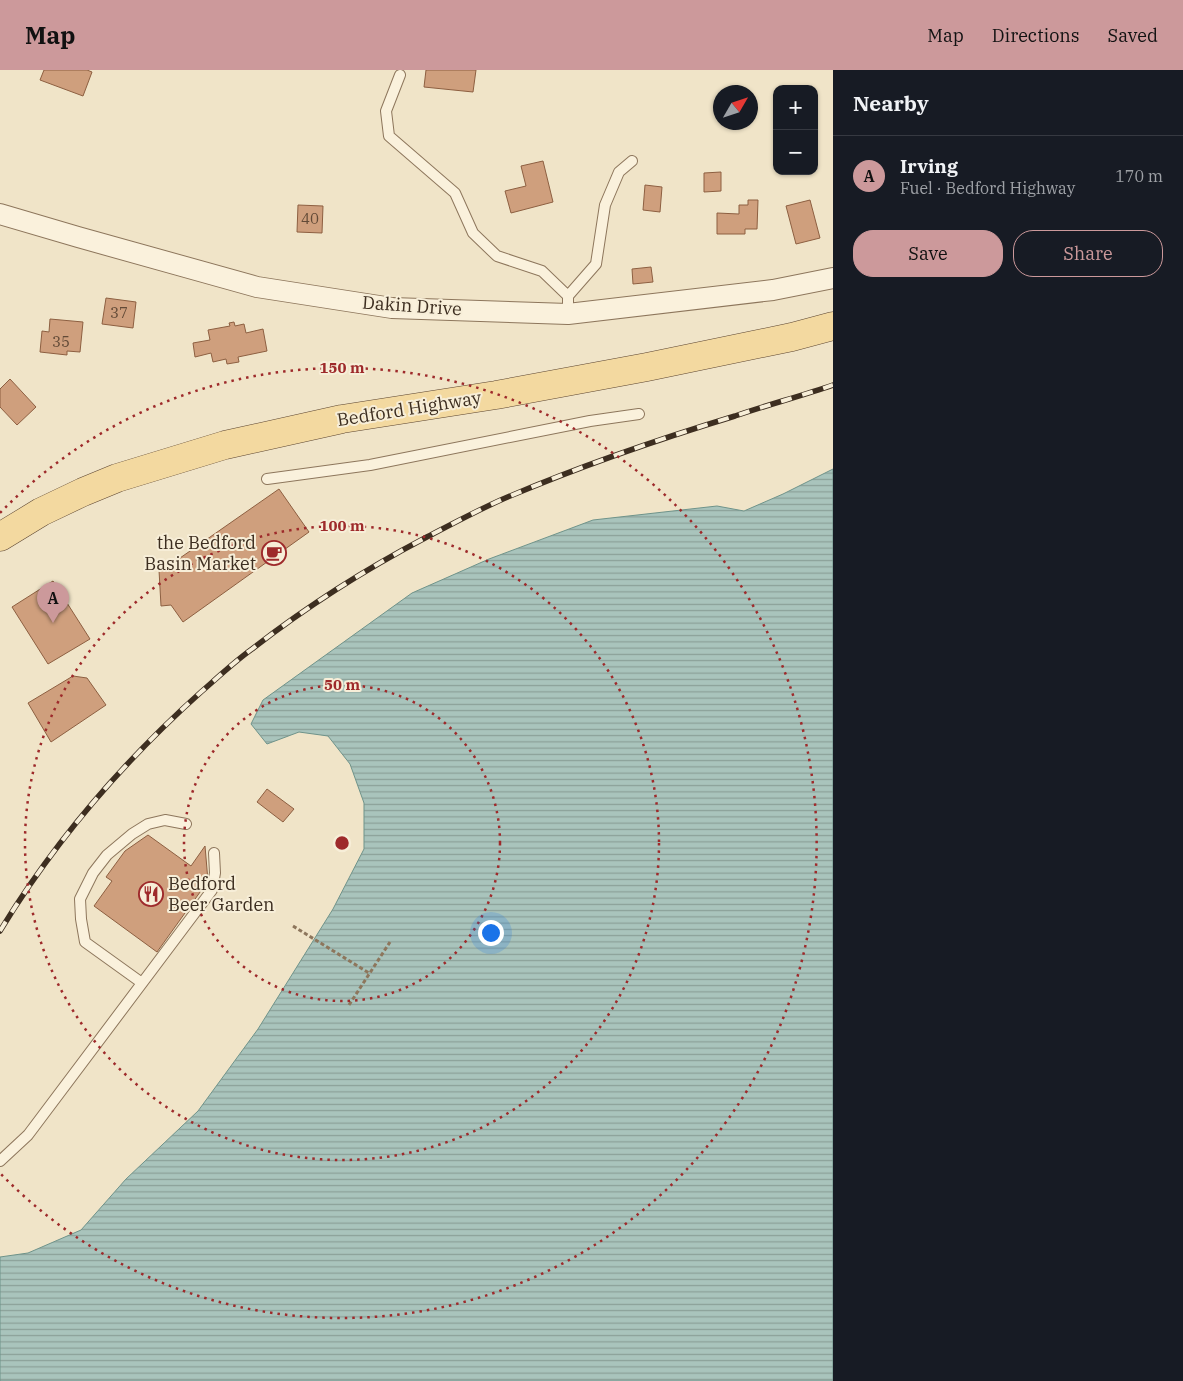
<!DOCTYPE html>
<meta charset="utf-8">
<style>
:root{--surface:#171b24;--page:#20242c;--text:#f1f3f6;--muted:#9ea1a6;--line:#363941;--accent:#cc999b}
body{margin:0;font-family:"IBM Plex Serif",serif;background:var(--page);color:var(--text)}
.controls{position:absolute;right:15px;top:15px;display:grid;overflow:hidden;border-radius:10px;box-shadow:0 1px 4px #0004}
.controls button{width:45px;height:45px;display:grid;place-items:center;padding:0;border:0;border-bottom:1px solid var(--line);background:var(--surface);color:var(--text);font:25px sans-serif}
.compass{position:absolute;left:713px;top:15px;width:45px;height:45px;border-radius:50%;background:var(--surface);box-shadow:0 1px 4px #0004;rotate:51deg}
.you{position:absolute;left:490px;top:862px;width:18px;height:18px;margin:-12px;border:4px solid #fff;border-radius:50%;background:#1a73e8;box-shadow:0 0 0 8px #1a73e833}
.badge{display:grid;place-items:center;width:32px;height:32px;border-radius:50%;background:var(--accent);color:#111;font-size:16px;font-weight:700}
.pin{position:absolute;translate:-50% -41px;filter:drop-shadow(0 1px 2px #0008)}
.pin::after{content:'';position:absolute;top:26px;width:18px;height:15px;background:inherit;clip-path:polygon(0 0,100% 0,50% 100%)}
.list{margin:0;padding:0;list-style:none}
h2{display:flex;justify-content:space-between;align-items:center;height:65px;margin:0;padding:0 20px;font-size:21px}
h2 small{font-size:16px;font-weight:400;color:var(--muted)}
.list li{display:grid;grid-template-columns:32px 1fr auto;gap:15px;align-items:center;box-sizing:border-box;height:80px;padding:0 20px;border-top:1px solid var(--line)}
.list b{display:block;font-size:19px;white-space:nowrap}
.list p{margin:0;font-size:16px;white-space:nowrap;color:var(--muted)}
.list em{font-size:16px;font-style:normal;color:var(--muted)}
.actions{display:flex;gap:10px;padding:15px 20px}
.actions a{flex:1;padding:11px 0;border:1px solid var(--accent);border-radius:20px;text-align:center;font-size:18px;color:var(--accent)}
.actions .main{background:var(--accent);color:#111}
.map{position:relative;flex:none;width:833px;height:1311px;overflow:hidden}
header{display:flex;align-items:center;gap:30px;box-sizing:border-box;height:70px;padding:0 25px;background:var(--accent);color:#111}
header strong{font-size:24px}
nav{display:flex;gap:28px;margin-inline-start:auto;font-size:18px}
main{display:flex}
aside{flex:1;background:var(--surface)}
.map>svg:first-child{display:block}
.water{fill:url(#water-rules);stroke:#6f938a}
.building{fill:#cf9f7d;stroke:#8d5f41}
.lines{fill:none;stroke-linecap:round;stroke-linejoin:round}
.service-casing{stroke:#8d765c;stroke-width:12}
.minor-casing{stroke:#8d765c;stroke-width:22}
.primary-casing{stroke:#5b4430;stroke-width:29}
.path{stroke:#8d765c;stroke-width:3;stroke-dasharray:4 2.5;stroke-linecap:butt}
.service{stroke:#faf1dc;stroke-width:10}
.minor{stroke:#faf1dc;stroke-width:20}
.primary{stroke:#f3d9a0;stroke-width:28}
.rail-casing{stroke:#3d2e20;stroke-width:5.5}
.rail{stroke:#f7eed8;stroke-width:4;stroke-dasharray:11;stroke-linecap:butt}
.ring{fill:none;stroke:#9e2a2b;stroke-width:2.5;stroke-dasharray:2.5 5}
.labels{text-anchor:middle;stroke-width:4;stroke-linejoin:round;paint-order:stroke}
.number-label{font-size:15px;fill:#624a37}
.street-label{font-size:18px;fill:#3d2e20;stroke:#f7eed8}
.poi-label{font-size:18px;fill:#3d2e20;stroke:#f7eed8;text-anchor:end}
.centre{fill:#9e2a2b;stroke:#f7eed8;stroke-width:2.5}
.ring-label{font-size:15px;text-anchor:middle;font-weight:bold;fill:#9e2a2b;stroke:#f7eed8;stroke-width:4;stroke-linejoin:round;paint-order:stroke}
</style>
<header>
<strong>Map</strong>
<nav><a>Map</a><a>Directions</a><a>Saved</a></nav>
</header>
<main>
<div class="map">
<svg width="833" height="1311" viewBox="0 0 833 1311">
<defs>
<pattern id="water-rules" width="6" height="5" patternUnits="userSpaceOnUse" patternTransform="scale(1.25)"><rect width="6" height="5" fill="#a9c4bc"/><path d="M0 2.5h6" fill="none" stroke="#8ba098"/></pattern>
</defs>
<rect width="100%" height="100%" fill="#f0e4c8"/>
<path class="water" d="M833,399V1311H0V1187L28,1183L81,1160L126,1109L198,1041L258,959L333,839L364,779V733L350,694L328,666L299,662L267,674L251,654L263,630L412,523L489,489L593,450L717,436L744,441L783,424Z"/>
<path class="building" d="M44,0H87L92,2L83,26L40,10Z
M426,0H476L473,22L424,17Z
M543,91L553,132L511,143L505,121L526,116L521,96Z
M721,102V121L704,122V103Z
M645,115L662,117L660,142L643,140Z
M748,130H758L757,159H745V164H717V143L739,144V135H748Z
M810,130L820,168L796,174L786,136Z
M298,135L323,136L322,163L297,162Z
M651,197L653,212L633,214L632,199Z
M106,228L136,232L133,258L102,254Z
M50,249L83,252L80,282L67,281V285L40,282L42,261L49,262Z
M234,252L235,256L244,254L246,263L263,259L267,281L238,287L239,292L227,294L226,289L213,292L211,283L195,287L193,273L210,270L208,260L230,256L229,253Z
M10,309L36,337L17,355L0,337V319Z
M279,419L309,462L183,552L171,535L161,536L159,500L179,498L185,495L180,488Z
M53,511L90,569L48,594L12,537Z
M73,606L87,608L106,635L51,672L28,633Z
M267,719L294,739L283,752L257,732Z
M148,765L191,796L205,776L208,811L157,882L94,836L112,811L106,807L125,781Z"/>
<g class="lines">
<defs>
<path id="service" d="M400,5L386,41L389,66L455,123L473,163L497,186L542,201L568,226
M568,244V226L596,194L605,135L619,102L632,91
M267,409L370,395L590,351L639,344
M142,913L85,872L81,849L80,829L93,803L107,785L132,764L148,754L165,750L186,754
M0,1091L28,1065L212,820L215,803L214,783"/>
<path id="minor" d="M0,144L78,167L257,217L392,238L568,244L773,220L833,208"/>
<path id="primary" d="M0,467L41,442L83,422L117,408L225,375L342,349L496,325L647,297L792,267L833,256"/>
</defs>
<use href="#service" class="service-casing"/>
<use href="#minor" class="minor-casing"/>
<use href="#primary" class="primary-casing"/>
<path class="path" d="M293,856L369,903
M349,935L390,872"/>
<use href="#service" class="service"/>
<use href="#minor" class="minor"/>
<use href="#primary" class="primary"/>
<defs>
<path id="rail" d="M0,861C54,772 123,692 201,622C217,608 234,592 252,579C306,537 364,500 425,468C450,455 476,441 503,429C578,397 656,370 735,346C767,335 801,326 833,315"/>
</defs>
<use href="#rail" class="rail-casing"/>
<use href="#rail" class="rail"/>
</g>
<g class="ring">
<circle cx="342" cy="773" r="158"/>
<circle cx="342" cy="773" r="317"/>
<path d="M0 443A475 475 0 1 1 0 1103"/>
</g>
<defs>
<symbol id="cafe-ring" viewBox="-11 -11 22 22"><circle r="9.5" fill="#f7eed8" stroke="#9e2a2b" stroke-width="1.5"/><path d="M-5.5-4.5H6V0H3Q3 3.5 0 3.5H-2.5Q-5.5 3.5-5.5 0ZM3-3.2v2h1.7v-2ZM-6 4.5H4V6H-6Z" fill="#9e2a2b"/></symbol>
<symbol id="restaurant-ring" viewBox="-11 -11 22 22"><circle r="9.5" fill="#f7eed8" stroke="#9e2a2b" stroke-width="1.5"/><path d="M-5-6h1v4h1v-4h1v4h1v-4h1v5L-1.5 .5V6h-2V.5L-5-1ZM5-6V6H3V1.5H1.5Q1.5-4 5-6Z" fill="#9e2a2b"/></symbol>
</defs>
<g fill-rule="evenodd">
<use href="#cafe-ring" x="260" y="469" width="28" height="28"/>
<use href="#restaurant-ring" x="137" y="810" width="28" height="28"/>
</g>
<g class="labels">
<g class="number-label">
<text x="310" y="154">40</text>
<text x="119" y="248">37</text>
<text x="61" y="277">35</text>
</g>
<g class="street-label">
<text transform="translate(412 236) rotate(4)" y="6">Dakin Drive</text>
<text transform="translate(409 339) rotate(-9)" y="6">Bedford Highway</text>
</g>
<g class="poi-label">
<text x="256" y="479">the Bedford<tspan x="256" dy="21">Basin Market</tspan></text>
<text x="168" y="820" text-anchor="start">Bedford<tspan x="168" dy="21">Beer Garden</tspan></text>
</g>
</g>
<circle cx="342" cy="773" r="8" class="centre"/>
<g class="ring-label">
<text x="342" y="303">150 m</text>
<text x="342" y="461">100 m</text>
<text x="342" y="620">50 m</text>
</g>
</svg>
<div class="controls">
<button>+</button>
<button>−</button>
</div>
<svg class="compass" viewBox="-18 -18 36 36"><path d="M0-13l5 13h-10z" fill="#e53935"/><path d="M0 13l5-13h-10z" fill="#9ea1a6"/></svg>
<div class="you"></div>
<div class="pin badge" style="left:53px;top:553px">A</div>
</div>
<aside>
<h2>Nearby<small></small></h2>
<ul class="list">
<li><span class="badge">A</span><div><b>Irving</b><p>Fuel · Bedford Highway</p></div><em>170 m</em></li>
</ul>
<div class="actions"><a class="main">Save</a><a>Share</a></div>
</aside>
</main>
